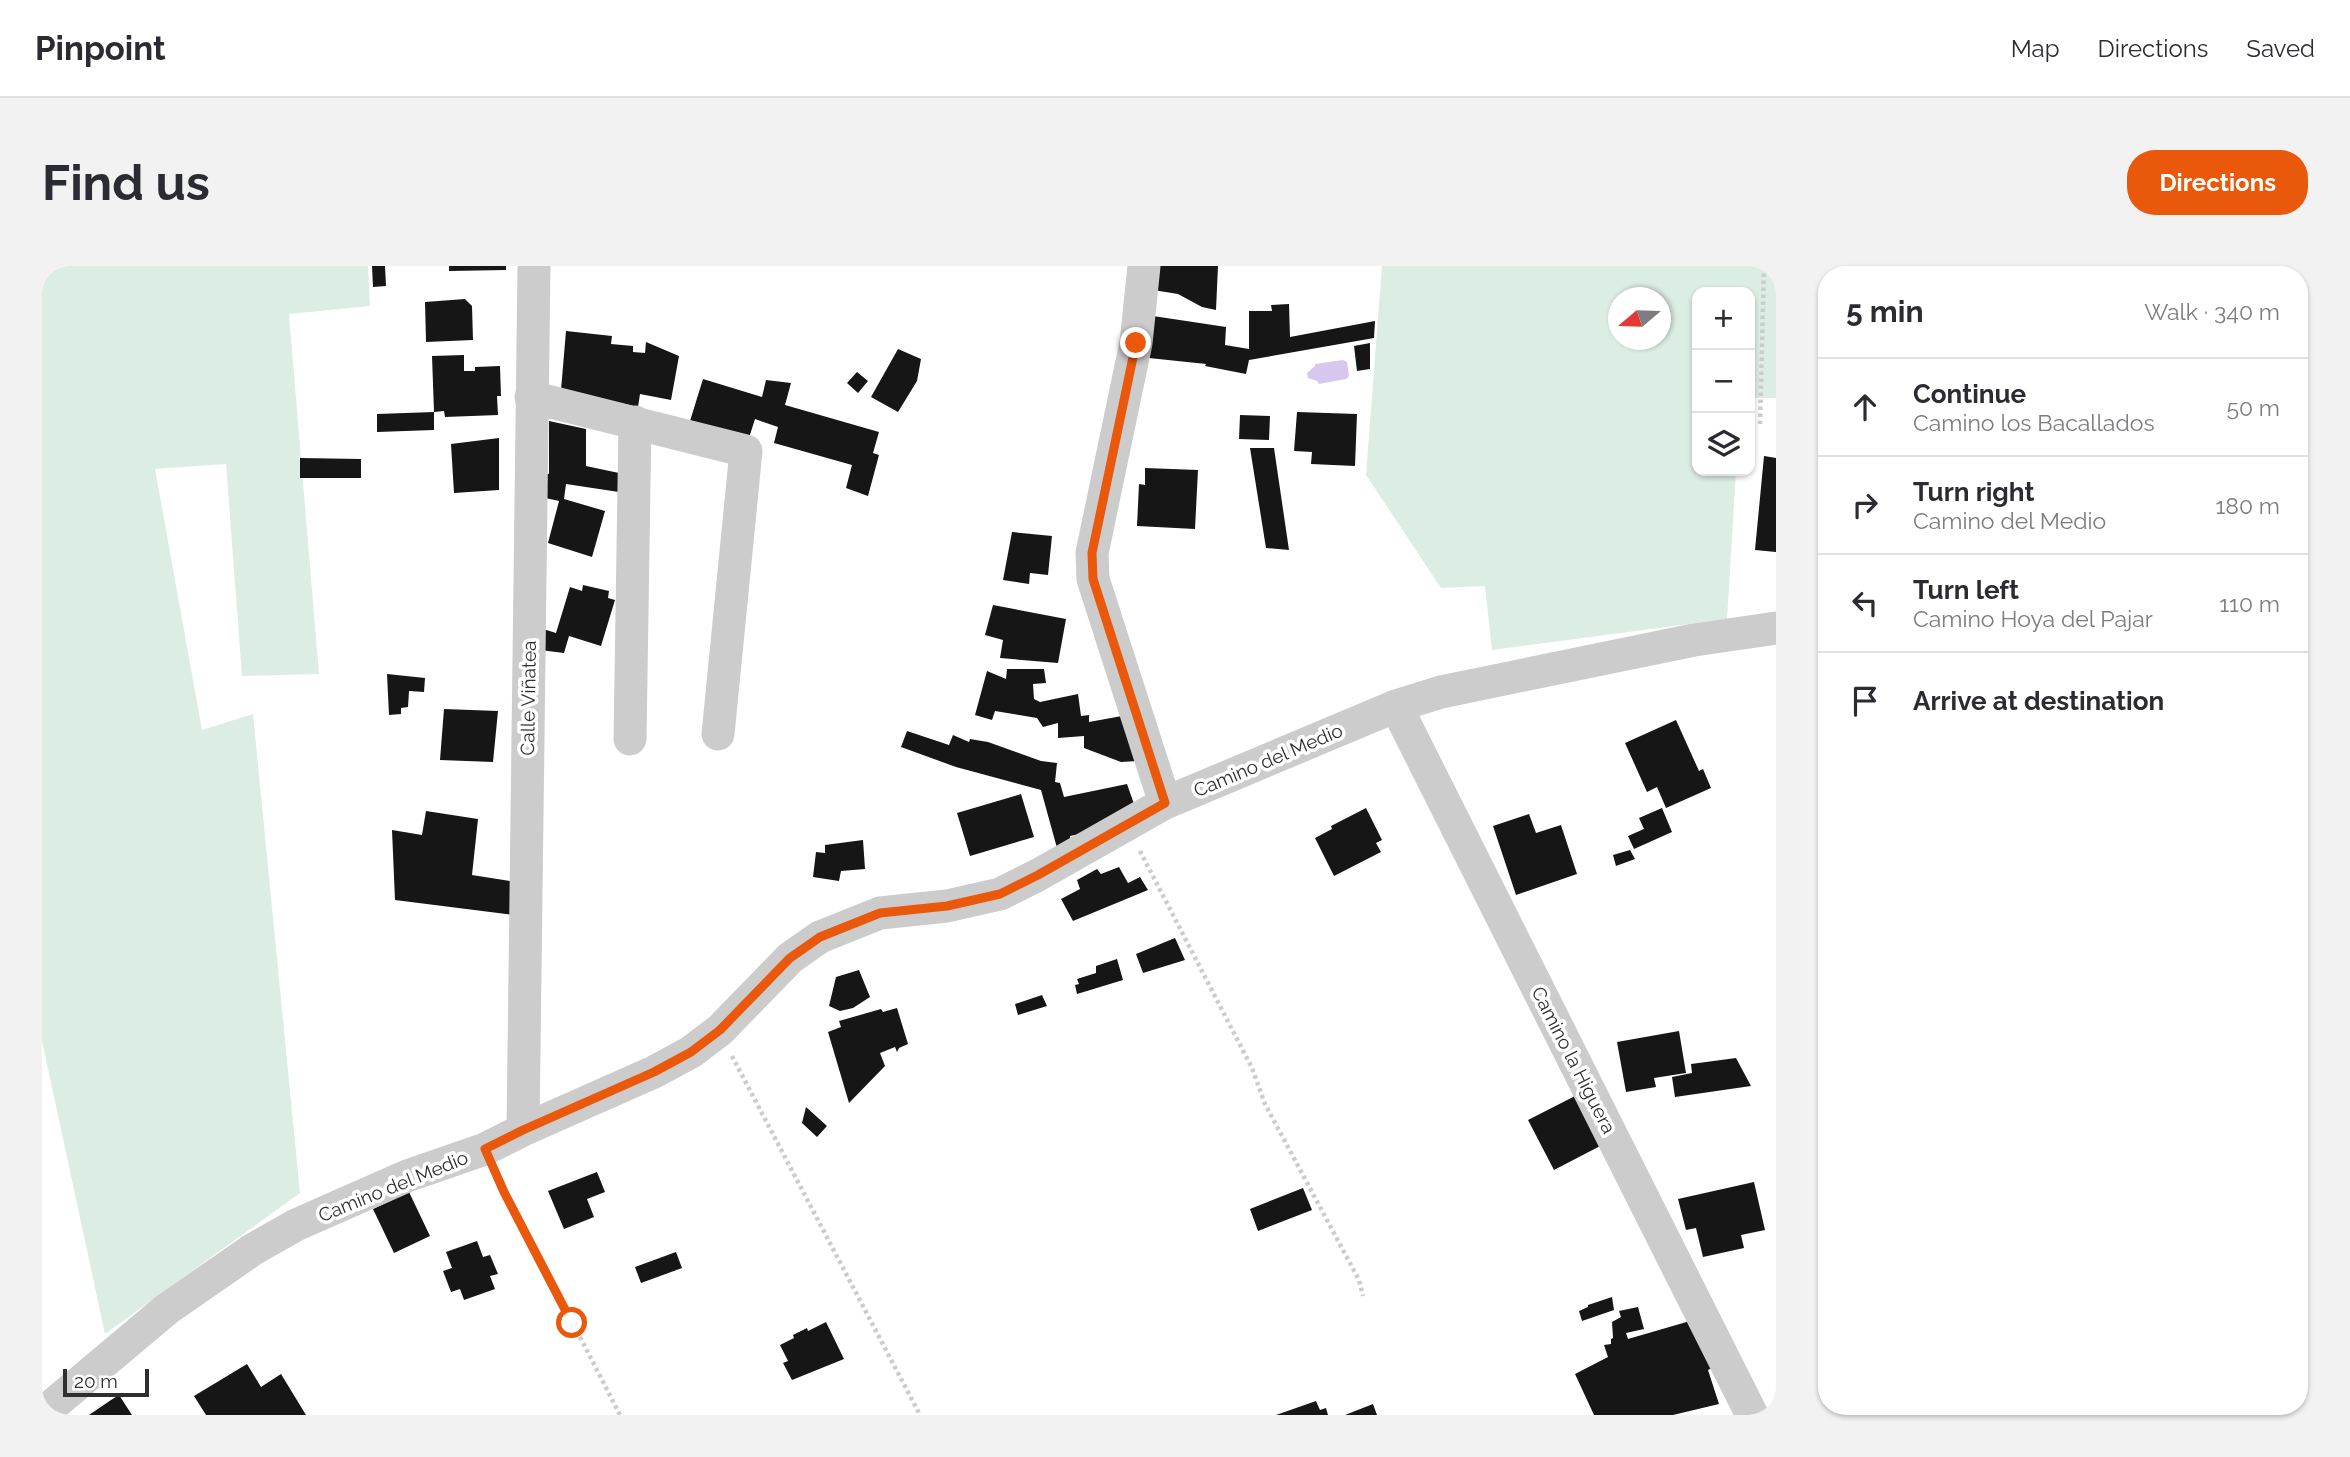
<!DOCTYPE html>
<meta charset="utf-8">
<style>
:root{--surface:#fff;--page:#f2f2f3;--text:#2b2b33;--muted:#7c7c81;--line:#e1e1e2;--accent:#ea580c}
body{margin:0;font-family:Raleway,sans-serif;background:var(--page);color:var(--text)}
.controls{position:absolute;right:21px;top:21px;display:grid;overflow:hidden;border-radius:14px;box-shadow:0 2px 5px #0004}
.controls button{width:63px;height:63px;display:grid;place-items:center;padding:0;border:0;border-bottom:2px solid var(--line);background:var(--surface);color:var(--text);font:35px sans-serif}
.compass{position:absolute;left:1566px;top:21px;width:63px;height:63px;border-radius:50%;background:var(--surface);box-shadow:0 2px 5px #0004;rotate:251deg}
.scale{position:absolute;left:21px;bottom:18px;width:86px;box-sizing:border-box;padding-left:7px;border:4px solid #2f2f2f;border-top:0;font-size:19px;line-height:24px;white-space:nowrap;color:#2f2f2f;-webkit-text-stroke:5px #fff;paint-order:stroke}
.stop{position:absolute;width:21px;height:21px;margin:-16px;border:5px solid #ea580c;border-radius:50%;background:#fff}
.stop.end{background:#ea580c;border-color:#fff;box-shadow:0 2px 7px #0008}
.list{margin:0;padding:0;list-style:none}
h2{display:flex;justify-content:space-between;align-items:center;height:91px;margin:0;padding:0 28px;font-size:30px}
h2 small{font-size:23px;font-weight:400;color:var(--muted)}
.list li{display:grid;grid-template-columns:46px 1fr auto;gap:21px;align-items:center;box-sizing:border-box;height:98px;padding:0 28px;border-top:2px solid var(--line)}
.list b{display:block;font-size:26px;white-space:nowrap}
.list p{margin:0;font-size:23px;white-space:nowrap;color:var(--muted)}
.list em{font-size:23px;font-style:normal;color:var(--muted)}
.icon{flex:none;width:38px;height:38px;fill:none;stroke:currentColor;stroke-width:2;stroke-linecap:round;stroke-linejoin:round}
.map{position:relative;flex:none;width:1734px;height:1149px;overflow:hidden;border-radius:28px}
header{display:flex;align-items:center;gap:42px;box-sizing:border-box;height:98px;padding:0 35px;background:var(--surface);border-bottom:2px solid var(--line)}
header strong{font-size:33px}
nav{display:flex;gap:38px;margin-inline-start:auto;font-size:24px}
.intro{display:flex;align-items:center;justify-content:space-between;box-sizing:border-box;height:168px;padding:0 42px}
h1{margin:0;font-size:49px}
.button{padding:18px 32px;border-radius:28px;background:var(--accent);color:#fff;font-size:24px;font-weight:700}
main{display:flex;gap:42px;padding:0 42px}
aside{flex:1;background:var(--surface);border-radius:28px;box-shadow:0 2px 5px #0004}
.map>svg:first-child{display:block}
.green{fill:#dcede4;fill-rule:evenodd}
.water{fill:#d7c7ee}
.building{fill:#161616}
.lines{fill:none;stroke-linecap:round;stroke-linejoin:round}
.path{stroke:#ccc;stroke-width:4.5;stroke-dasharray:3.5 3.5;stroke-linecap:butt}
.minor{stroke:#ccc;stroke-width:33}
.route{stroke:#ea580c;stroke-width:9}
.labels{text-anchor:middle;stroke-width:7;stroke-linejoin:round;paint-order:stroke}
.street-label{font-size:19px;fill:#2f2f2f;stroke:#fff}
</style>
<header>
<strong>Pinpoint</strong>
<nav><a>Map</a><a>Directions</a><a>Saved</a></nav>
</header>
<div class="intro"><h1>Find us</h1><a class="button">Directions</a></div>
<main>
<div class="map">
<svg width="1734" height="1149" viewBox="0 0 1734 1149">
<rect width="100%" height="100%" fill="#fff"/>
<path class="green" d="M0,0H326L328,40L247,48L277,408L200,410L184,198L113,203L160,464L211,448L258,927L63,1068L0,775Z
M1340,0H1734V132H1708V26H1655V205H1694L1685,353L1450,384L1443,320L1399,322L1324,209ZM1576,32H1618V74H1576Z"/>
<path class="water" d="M1301,94L1305,96L1307,110L1304,113L1277,118L1275,115L1266,112L1265,107L1273,100V98Z"/>
<path class="building" d="M330,0H343L344,20L331,21Z
M407,0H464V4L407,5Z
M1111,0H1176L1174,44L1160,41L1136,28L1111,24Z
M423,33L430,40L431,74L384,76L383,36Z
M1247,38L1248,71L1333,55L1332,72L1207,94L1204,108L1163,100L1164,98L1107,92L1111,50L1184,61L1183,79L1207,83V45H1230L1229,39Z
M524,65L570,70L569,78L591,80V86L603,87L604,76L637,90L629,134L598,128L596,141L519,124Z
M1328,77V103L1315,105L1312,80Z
M856,83L879,93L875,115L856,146L829,131Z
M422,89V105H433V101L458,100L459,130H455L456,149L403,151L402,145L392,146L390,90Z
M815,106L826,115L816,127L805,117Z
M661,113L720,131L724,114L749,117L743,139L837,166L831,187L837,189L826,230L804,222L810,199L732,177L736,161L713,153L706,175L648,155Z
M392,146V164L335,166V148Z
M1255,146L1315,148L1313,200L1269,198L1270,186L1252,185Z
M1198,149L1228,150L1227,174L1197,173Z
M507,155L544,163V200L577,207V226L524,218L522,233L563,245L550,291L506,277L517,235L499,231L500,206L507,208Z
M457,172V224L412,227L409,178Z
M1208,182H1232L1247,284L1224,282Z
M1722,190L1734,192V286L1713,284Z
M258,192L319,193V212H258Z
M1103,202L1156,204L1153,263L1095,260L1097,218L1103,219Z
M970,266L1010,270L1006,309L988,307L987,318L961,314Z
M541,319L567,325L566,332L573,334L559,380L527,370L522,387L498,384V362L514,367L528,321L540,325Z
M951,339L1024,353L1016,397L958,392L961,374L943,369Z
M965,403H1002L1004,417L991,418L992,433L998,436L1036,428L1039,450L1047,449V456L1080,450L1095,495L1079,496L1042,482V470L1016,472V457L1001,461L995,452L953,445L950,454L933,449L945,405L964,413Z
M345,408L383,412L382,426L367,425L366,441L359,442V448L347,449Z
M402,443L456,445L451,496L398,494Z
M1634,454L1657,505L1661,503L1669,522L1624,542L1615,521L1605,526L1583,477Z
M865,465L907,479L911,469L927,476L928,473L946,476L999,495L1015,497L1013,516L1018,517L1022,531L1085,518L1092,538L1057,564L1028,570L1029,578L1015,582L999,524L914,501L859,481Z
M979,528L992,571L928,590L915,547Z
M1324,542L1340,574L1334,577L1339,586L1292,610L1273,572L1290,563L1289,560Z
M1620,542L1630,566L1592,583L1586,570L1602,563L1597,552Z
M384,545L436,553L430,609L474,616L473,649L353,634L350,564L380,569Z
M1487,548L1494,567L1519,559L1535,608L1474,629L1451,560Z
M821,574L823,603L799,605L797,615L771,611L774,586L783,587V579Z
M1588,584L1593,593L1574,600L1571,589Z
M1077,601L1086,617L1098,611L1106,624L1031,655L1019,633L1038,623L1035,614L1055,603L1059,608Z
M1133,672L1143,694L1101,707L1094,688Z
M1075,693L1081,714L1035,728L1033,719L1037,718L1035,713L1054,707V700Z
M817,704L828,731L811,742L798,745L787,740L794,711Z
M1000,729L1005,740L976,749L973,738Z
M855,742L866,778L857,782L855,786L853,781L838,787L843,800L807,837L786,766L799,761L797,755L839,743L841,746Z
M1637,765L1644,807L1612,812L1614,821L1584,826L1575,776Z
M1694,792L1709,820L1633,831L1630,811L1650,807L1649,798Z
M1537,828L1562,878L1512,904L1486,854Z
M764,841L785,860L775,871L760,857Z
M555,906L563,926L545,933L552,951L522,963L506,925Z
M1712,916L1723,964L1699,969L1702,982L1661,991L1654,962L1644,964L1636,933Z
M1261,922L1270,944L1216,965L1208,943Z
M367,926L388,970L352,987L331,943Z
M435,975L441,991L448,989L456,1008L448,1010L453,1023L422,1034L418,1023L409,1026L401,1005L410,1002L404,986Z
M634,986L640,1002L599,1017L593,1001Z
M1570,1031L1572,1044L1540,1055L1537,1045L1546,1041V1039Z
M1596,1041L1602,1063L1584,1067L1586,1073L1648,1055L1672,1101L1666,1104L1677,1138L1631,1149H1552L1533,1108L1566,1091L1562,1079L1569,1078V1073L1571,1072L1570,1056L1579,1051L1577,1045Z
M784,1056L802,1093L750,1114L741,1097L746,1095L738,1079L752,1072L751,1069L765,1062L766,1065Z
M205,1098L219,1121L239,1108L264,1149H164L152,1130Z
M77,1129L90,1149H47L69,1134Z
M1274,1135L1278,1144L1284,1142L1286,1149H1234Z
M1331,1138L1335,1149H1303Z"/>
<g class="lines">
<path class="path" d="M1718,158L1722,0
M1098,585L1210,802L1223,838L1317,1014L1321,1030
M690,790L878,1149
M455,909L578,1149"/>
<path class="minor" d="M1102,0L1094,77L1050,287L1051,313L1123,537
M489,131L704,185L676,468
M1354,440L1710,1149
M588,473L593,156
M481,864L492,0
M0,1148L125,1043L210,984L254,959L365,910L443,883L481,864L612,806L649,786L678,764L748,692L778,671L838,647L905,640L958,628L996,609L1123,537L1354,440L1399,426L1652,374L1734,362"/>
</g>
<g class="lines">
<path class="route" d="M530,1057L462,926L443,883L481,864L612,806L649,786L678,764L748,692L778,671L838,647L905,640L958,628L996,609L1123,537L1051,313L1050,287L1094,77"/>
</g>
<g class="labels">
<g class="street-label">
<text transform="translate(486 432) rotate(-89)" y="7">Calle Viñatea</text>
<text transform="translate(1226 494) rotate(-23)" y="7">Camino del Medio</text>
<text transform="translate(1532 794) rotate(63)" y="7">Camino la Higuera</text>
<text transform="translate(351 920) rotate(-22)" y="7">Camino del Medio</text>
</g>
</g>
</svg>
<div class="controls">
<button>+</button>
<button>−</button>
<button><svg class="icon" aria-label="layers" viewBox="0 0 24 24"><path d="M12 4l9 5-9 5-9-5zM3 14l9 5 9-5"/></svg></button>
</div>
<svg class="compass" viewBox="-18 -18 36 36"><path d="M0-13l5 13h-10z" fill="#e53935"/><path d="M0 13l5-13h-10z" fill="#7c7c81"/></svg>
<div class="scale">20 m</div>
<div class="stop" style="left:530px;top:1057px"></div>
<div class="stop end" style="left:1094px;top:77px"></div>
</div>
<aside>
<h2>5 min<small>Walk · 340 m</small></h2>
<ul class="list">
<li><svg class="icon" aria-label="ahead" viewBox="0 0 24 24"><path d="M12 20V5M6 11l6-6 6 6"/></svg><div><b>Continue</b><p>Camino los Bacallados</p></div><em>50 m</em></li>
<li><svg class="icon" aria-label="right" viewBox="0 0 24 24"><path d="M7 20v-9h11M14 6l5 5-5 5"/></svg><div><b>Turn right</b><p>Camino del Medio</p></div><em>180 m</em></li>
<li><svg class="icon" aria-label="left" viewBox="0 0 24 24"><path d="M17 20v-9H6M10 6l-5 5 5 5"/></svg><div><b>Turn left</b><p>Camino Hoya del Pajar</p></div><em>110 m</em></li>
<li><svg class="icon" aria-label="arrive" viewBox="0 0 24 24"><path d="M6 21V4h12l-3 4 3 4H6"/></svg><div><b>Arrive at destination</b></div></li>
</ul>
</aside>
</main>
